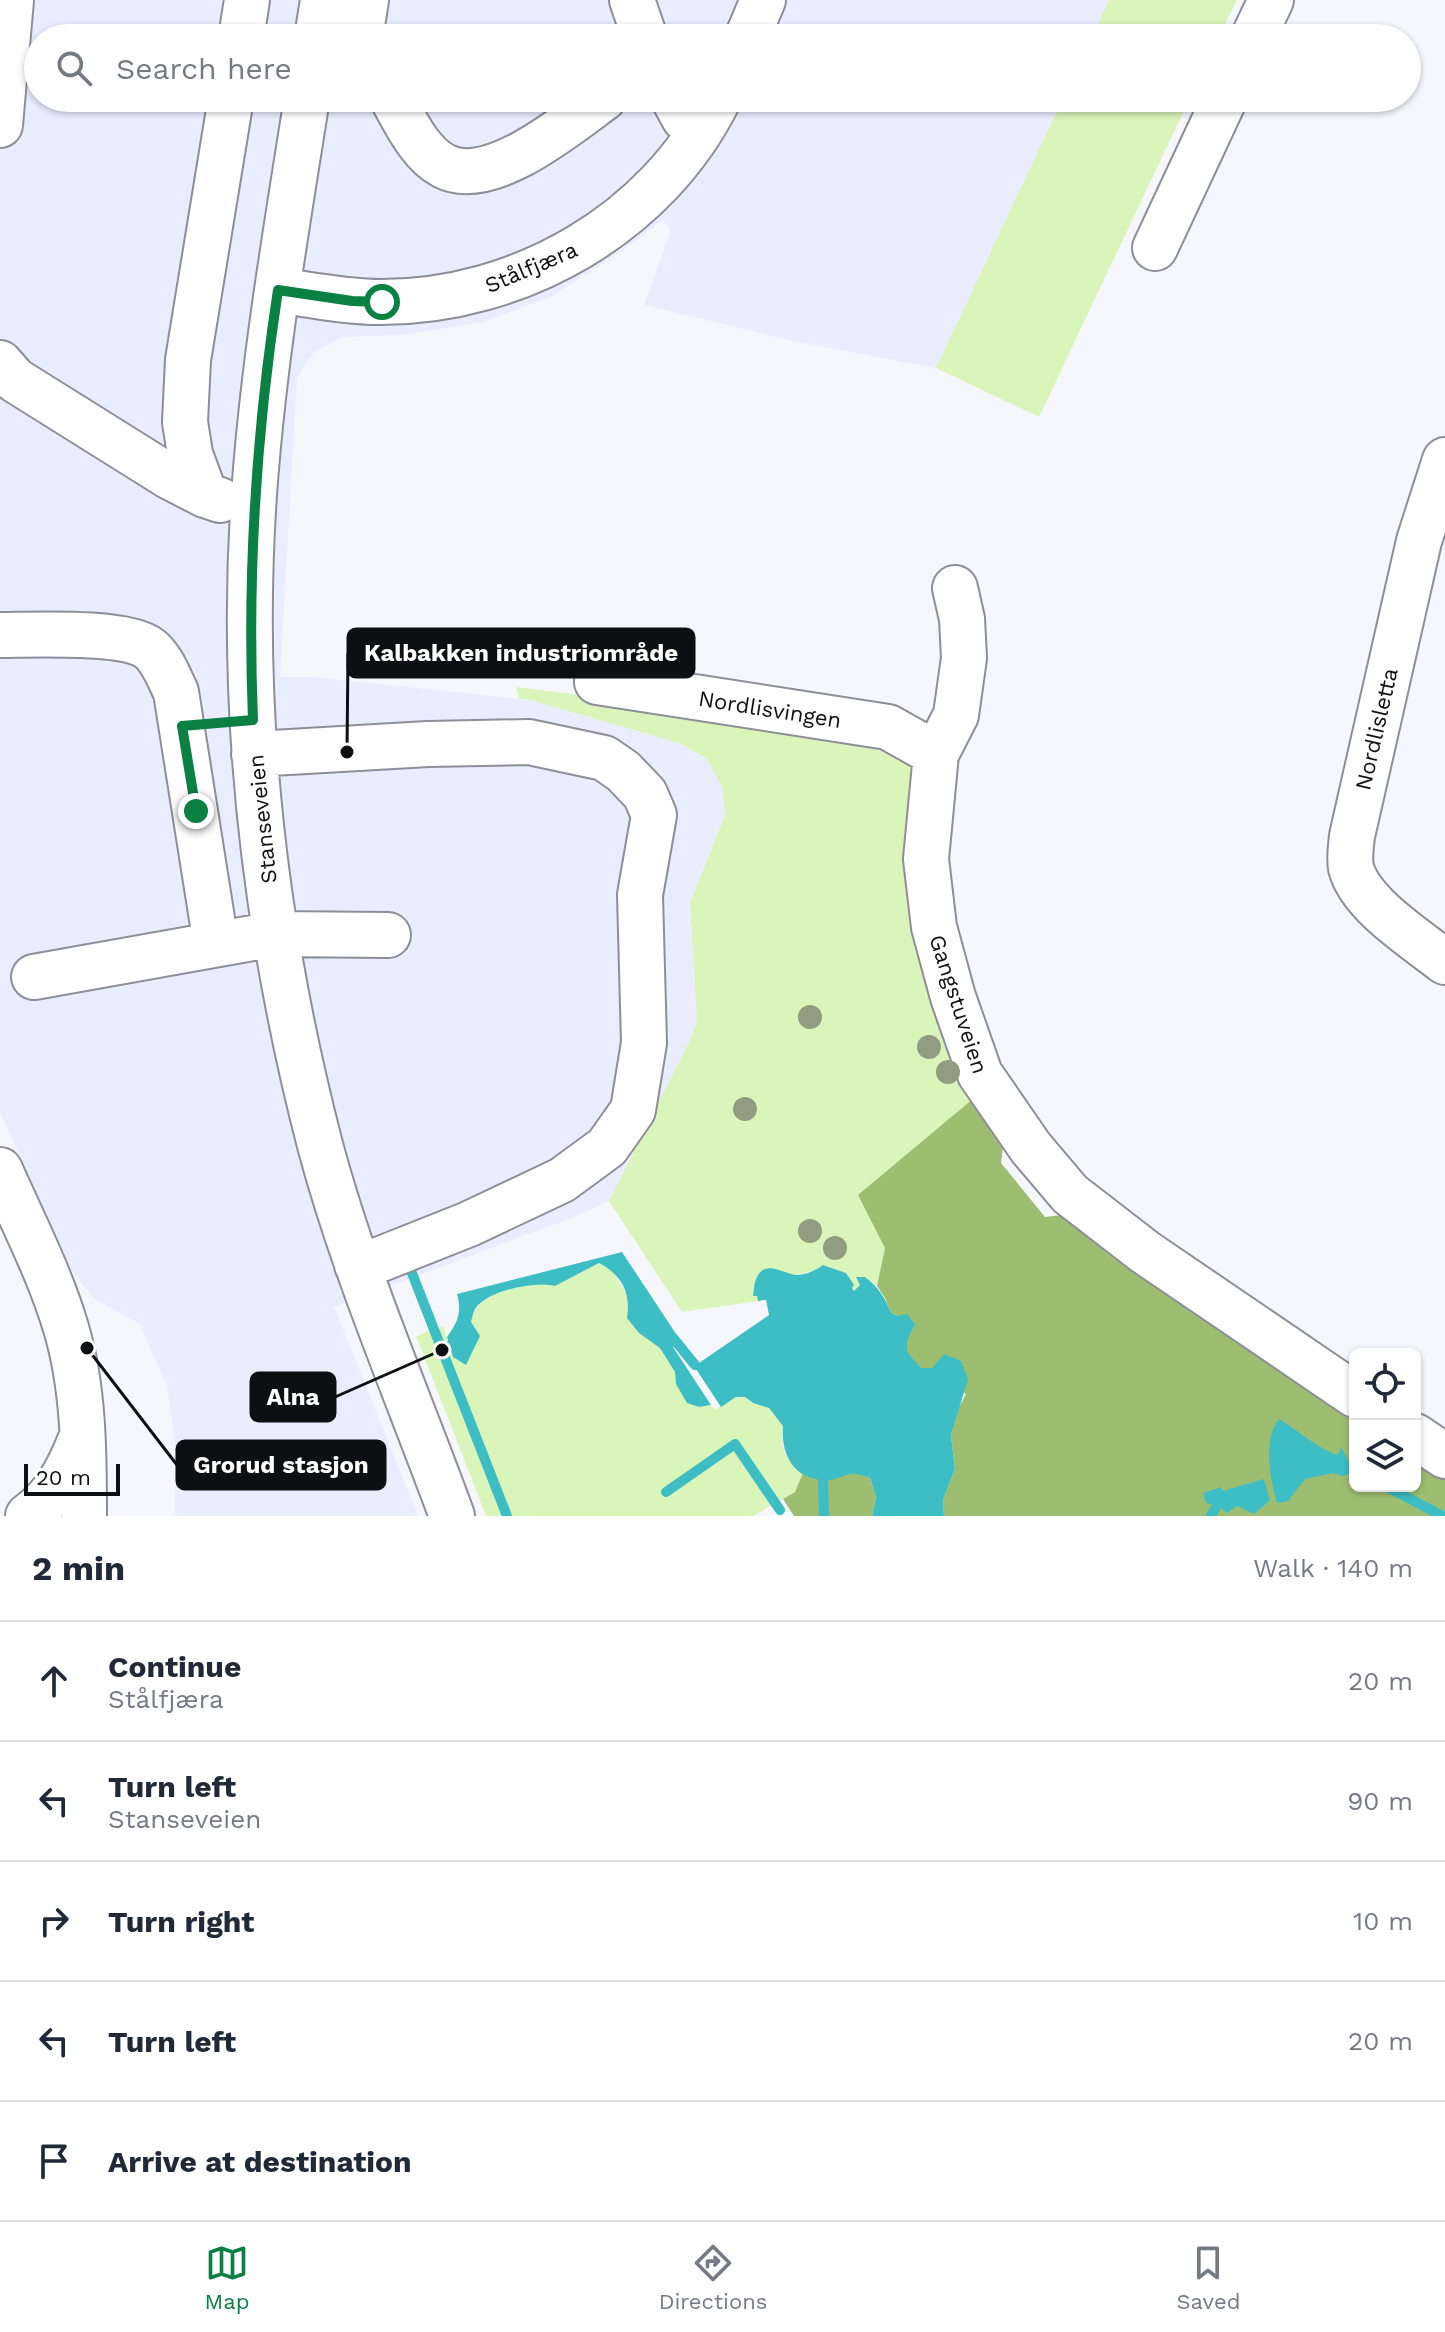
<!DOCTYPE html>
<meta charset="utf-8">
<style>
:root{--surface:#fff;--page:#f6f6f7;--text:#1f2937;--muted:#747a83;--line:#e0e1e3;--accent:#0b8043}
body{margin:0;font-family:"Work Sans",sans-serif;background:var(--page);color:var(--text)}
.controls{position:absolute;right:24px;bottom:24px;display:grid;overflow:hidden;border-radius:12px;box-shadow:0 2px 6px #0004}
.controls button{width:72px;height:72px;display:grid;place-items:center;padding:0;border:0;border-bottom:2px solid var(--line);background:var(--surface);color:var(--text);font:40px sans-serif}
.scale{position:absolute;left:24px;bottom:20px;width:96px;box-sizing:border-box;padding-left:8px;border:4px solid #0e0f12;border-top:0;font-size:22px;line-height:28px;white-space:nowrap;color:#0e0f12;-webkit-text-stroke:6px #fff;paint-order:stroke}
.stop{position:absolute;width:24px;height:24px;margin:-18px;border:6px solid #0b8043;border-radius:50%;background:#fff}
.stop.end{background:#0b8043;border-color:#fff;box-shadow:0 2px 8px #0008}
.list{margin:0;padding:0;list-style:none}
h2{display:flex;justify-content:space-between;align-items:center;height:104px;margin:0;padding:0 32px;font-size:34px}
h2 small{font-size:26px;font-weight:400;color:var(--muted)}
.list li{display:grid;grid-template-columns:52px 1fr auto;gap:24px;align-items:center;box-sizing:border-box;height:120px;padding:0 32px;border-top:2px solid var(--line)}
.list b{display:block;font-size:30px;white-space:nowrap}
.list p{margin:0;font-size:26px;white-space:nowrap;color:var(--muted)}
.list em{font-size:26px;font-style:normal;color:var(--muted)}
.icon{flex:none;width:44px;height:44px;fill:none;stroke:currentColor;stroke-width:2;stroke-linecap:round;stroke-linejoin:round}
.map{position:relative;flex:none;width:1445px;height:1516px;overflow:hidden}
.search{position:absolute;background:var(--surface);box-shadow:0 2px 6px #0004;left:24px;right:24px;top:24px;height:88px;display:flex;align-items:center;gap:20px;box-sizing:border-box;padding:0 28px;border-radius:44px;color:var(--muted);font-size:30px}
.sheet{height:704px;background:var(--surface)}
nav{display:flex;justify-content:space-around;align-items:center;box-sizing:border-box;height:112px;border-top:2px solid var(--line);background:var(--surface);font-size:22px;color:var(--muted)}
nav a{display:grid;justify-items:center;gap:4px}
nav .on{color:var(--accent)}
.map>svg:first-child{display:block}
.built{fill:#e9edff}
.green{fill:#d9f5b9}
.forest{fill:#9dbe71}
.water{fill:#3dbdc4}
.pier{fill:#f6f7fd}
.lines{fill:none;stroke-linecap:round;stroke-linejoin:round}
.stream{stroke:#3dbdc4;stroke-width:10}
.minor-casing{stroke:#8d8f98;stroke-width:48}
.highway-casing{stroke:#8d8f98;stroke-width:48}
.minor{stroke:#fff;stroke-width:44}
.highway{stroke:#fff;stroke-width:44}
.tree{fill:#919d82}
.route{stroke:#0b8043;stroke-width:10}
.labels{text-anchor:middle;stroke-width:6;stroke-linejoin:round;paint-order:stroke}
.street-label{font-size:22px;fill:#0e0f12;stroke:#fff}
.leader{fill:none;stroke:#0e0f12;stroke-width:3}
.callout-dot{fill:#0e0f12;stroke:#fff;stroke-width:3}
.callout{fill:#0e0f12;stroke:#0e0f12;stroke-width:3}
.callout-label{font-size:24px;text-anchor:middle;font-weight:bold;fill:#fff}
</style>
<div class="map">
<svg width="1445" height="1516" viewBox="0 0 1445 1516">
<rect width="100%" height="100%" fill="#f6f7fd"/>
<path class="built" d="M0,0H1109L1091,38H38V98H1063L936,368L797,342L644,305L671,230L663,220L615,256L551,297L483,322L403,335L343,337L314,352L297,378L280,677H314L530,700L682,744L707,759L722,787L725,814L690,903L697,1020L691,1038L609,1201L577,1216L334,1307L418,1516H175V1443L167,1386L140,1324L94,1299L72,1271L0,1112Z"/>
<path class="green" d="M1109,0H1237L1218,38H1091Z
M1063,98H1190L1039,417L936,368Z
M516,687L801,723L915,757L980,1093L885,1248L877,1286L865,1277L856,1278L861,1285L854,1291L846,1273L823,1265L819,1269L796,1275L757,1296L758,1301L682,1312L609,1201L691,1038L697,1020L690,903L725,815L722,787L707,759L682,744L530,700L519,699Z
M599,1263L612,1270L630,1300L639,1333L660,1348L675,1372L676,1384L699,1407L711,1405L715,1410L736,1397H745L753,1403L769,1408L783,1426C781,1451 783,1457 803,1473L795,1492L753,1516H486L416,1336L443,1326L453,1357C460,1342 467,1326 475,1311C486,1290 534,1281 555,1286Z"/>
<path class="forest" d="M980,1093L1005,1130L1001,1163L1045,1217L1080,1213L1355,1414V1486H1415V1454L1445,1474V1516H944L943,1500L955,1469L951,1435L959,1407L966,1394L932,1368H921L907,1353V1341L898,1316L891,1313L885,1298L877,1286L885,1248L858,1195Z
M858,1472L870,1478L876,1497L872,1516H794L783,1499L795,1492L803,1473L823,1481Z"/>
<path class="water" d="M622,1252L684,1346L673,1347L711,1405L699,1407L687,1403L676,1384L675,1372L660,1348L639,1333L627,1318C631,1293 622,1275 599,1263L555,1286C535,1281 488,1290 475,1309C473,1313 472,1318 471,1322L480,1336L466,1365L453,1357L447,1337C458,1322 462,1312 457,1294Z
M823,1265L846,1273L854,1285L852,1288L854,1291L860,1285L856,1277H865C878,1287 885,1297 891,1313L898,1316L907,1314L915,1324L907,1341V1352L921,1368H932L944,1354L961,1361L968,1379L951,1435L955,1469L943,1500L944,1516H872L876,1497L870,1478C846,1467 842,1482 822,1480C791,1477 781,1452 783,1426L769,1408L753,1403L745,1397H736L721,1407L694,1366L768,1315L766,1300L758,1301L757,1296H753C754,1291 754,1282 757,1277C766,1258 786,1276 799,1275C807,1274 817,1270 823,1265Z
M1279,1419C1299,1431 1318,1449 1338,1455L1341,1447L1351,1466L1350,1474L1343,1476L1332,1473L1305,1479L1288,1501L1277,1503C1271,1481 1262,1441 1279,1419Z
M1264,1479L1270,1500L1254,1514L1237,1506L1227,1513L1217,1505L1206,1503L1203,1493L1221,1487L1223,1491Z"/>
<path class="pier" d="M766,1300L769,1315L696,1365L694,1361L764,1313L763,1305H757L754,1302Z"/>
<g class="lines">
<path class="stream" d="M408,1263L507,1516
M674,1339L695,1365
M442,1350L459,1341
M823,1481L824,1516
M1385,1486L1443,1516
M666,1492L735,1444L780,1510
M1211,1516L1217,1505L1229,1498"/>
<defs>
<path id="minor" d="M632,0L645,38
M241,38L247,0
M317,38L323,0
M360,38L366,0
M747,38L763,0
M1253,38L1271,0
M307,98C287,225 265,352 255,481C238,704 264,929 320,1145C354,1272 407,1393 452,1516
M392,98C405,121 420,154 444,166C490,190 568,124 604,98
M673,98L684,118L699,133
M0,125L11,0
M1155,248L1225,98
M278,290C312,295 346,302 381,302C519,302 657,224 719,98
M0,363L15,380L170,477L205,495L220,500
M1445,460L1419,541L1352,836C1351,846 1349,857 1351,868C1361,905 1416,939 1445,962
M205,495L190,454L185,422L188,360L231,98
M955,588L962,619L964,658L956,715L936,754L926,859L934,927L953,997L980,1074L1031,1148L1070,1194L1145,1252L1355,1395
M0,635C33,635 126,630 150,649C163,660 169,678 176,692L216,944
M597,682L888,727L936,754
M254,754L428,744L529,742L604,758L623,771L645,794L654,815L640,895L644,1043L633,1110L607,1147L562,1180L469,1224L381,1259L357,1265
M34,977L275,934L388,935
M1415,1436L1445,1456"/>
<path id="highway" d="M0,1170C23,1222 50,1274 66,1328C84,1388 84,1454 84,1516
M28,1516C55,1496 68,1471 80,1441"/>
</defs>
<use href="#minor" class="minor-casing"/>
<use href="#highway" class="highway-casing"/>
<use href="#minor" class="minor"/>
<use href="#highway" class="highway"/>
</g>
<g class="tree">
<circle cx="810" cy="1017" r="12"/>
<circle cx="929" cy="1047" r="12"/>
<circle cx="948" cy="1072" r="12"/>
<circle cx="745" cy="1109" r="12"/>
<circle cx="810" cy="1231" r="12"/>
<circle cx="835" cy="1248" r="12"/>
</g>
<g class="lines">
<path class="route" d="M196,811L182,726L253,720C247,575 256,433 278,290L352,301L382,302"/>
</g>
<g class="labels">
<g class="street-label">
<text transform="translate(531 267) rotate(-23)" y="8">Stålfjæra</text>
<text transform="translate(770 709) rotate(9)" y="8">Nordlisvingen</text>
<text transform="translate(1376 729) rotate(-77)" y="8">Nordlisletta</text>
<text transform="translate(262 819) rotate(-96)" y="8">Stanseveien</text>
<text transform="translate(959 1004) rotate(72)" y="8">Gangstuveien</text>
</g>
</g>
<path class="leader" d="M347 752L348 653M442 1350L335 1397M87 1348L177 1465"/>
<g class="callout-dot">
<circle cx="347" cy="752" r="8"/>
<circle cx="442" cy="1350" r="8"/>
<circle cx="87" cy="1348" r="8"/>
</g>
<g class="callout">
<rect x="348" y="629" width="346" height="48" rx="8"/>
<rect x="251" y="1373" width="84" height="48" rx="8"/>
<rect x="177" y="1441" width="208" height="48" rx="8"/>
</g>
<g class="callout-label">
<text x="521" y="661">Kalbakken industriområde</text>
<text x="293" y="1405">Alna</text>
<text x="281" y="1473">Grorud stasjon</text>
</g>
</svg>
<div class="controls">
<button><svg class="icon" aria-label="locate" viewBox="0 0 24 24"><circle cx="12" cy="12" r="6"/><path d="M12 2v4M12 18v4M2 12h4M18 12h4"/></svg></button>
<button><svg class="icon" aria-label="layers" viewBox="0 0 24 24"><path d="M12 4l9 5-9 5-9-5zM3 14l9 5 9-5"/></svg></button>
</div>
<div class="scale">20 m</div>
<div class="stop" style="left:382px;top:302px"></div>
<div class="stop end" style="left:196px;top:811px"></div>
<div class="search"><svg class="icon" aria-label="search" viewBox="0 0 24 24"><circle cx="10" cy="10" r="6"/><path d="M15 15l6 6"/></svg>Search here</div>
</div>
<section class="sheet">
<h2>2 min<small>Walk · 140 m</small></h2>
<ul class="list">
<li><svg class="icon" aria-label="ahead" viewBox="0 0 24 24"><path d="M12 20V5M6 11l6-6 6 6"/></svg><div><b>Continue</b><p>Stålfjæra</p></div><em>20 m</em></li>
<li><svg class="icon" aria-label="left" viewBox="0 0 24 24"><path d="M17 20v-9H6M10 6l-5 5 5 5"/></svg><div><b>Turn left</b><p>Stanseveien</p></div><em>90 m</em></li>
<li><svg class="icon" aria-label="right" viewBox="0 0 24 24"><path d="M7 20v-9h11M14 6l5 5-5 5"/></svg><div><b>Turn right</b></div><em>10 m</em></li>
<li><svg class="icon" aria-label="left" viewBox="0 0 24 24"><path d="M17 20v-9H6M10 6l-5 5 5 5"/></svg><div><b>Turn left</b></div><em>20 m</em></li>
<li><svg class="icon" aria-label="arrive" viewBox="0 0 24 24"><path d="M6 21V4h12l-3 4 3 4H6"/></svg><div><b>Arrive at destination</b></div></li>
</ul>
</section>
<nav>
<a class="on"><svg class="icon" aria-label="map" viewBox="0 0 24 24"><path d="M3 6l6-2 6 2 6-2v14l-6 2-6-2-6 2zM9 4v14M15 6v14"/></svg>Map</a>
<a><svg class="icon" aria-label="directions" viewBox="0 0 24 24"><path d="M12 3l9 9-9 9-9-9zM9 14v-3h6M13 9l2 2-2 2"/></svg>Directions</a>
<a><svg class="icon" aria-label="saved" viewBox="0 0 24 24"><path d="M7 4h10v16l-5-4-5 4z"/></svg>Saved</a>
</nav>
